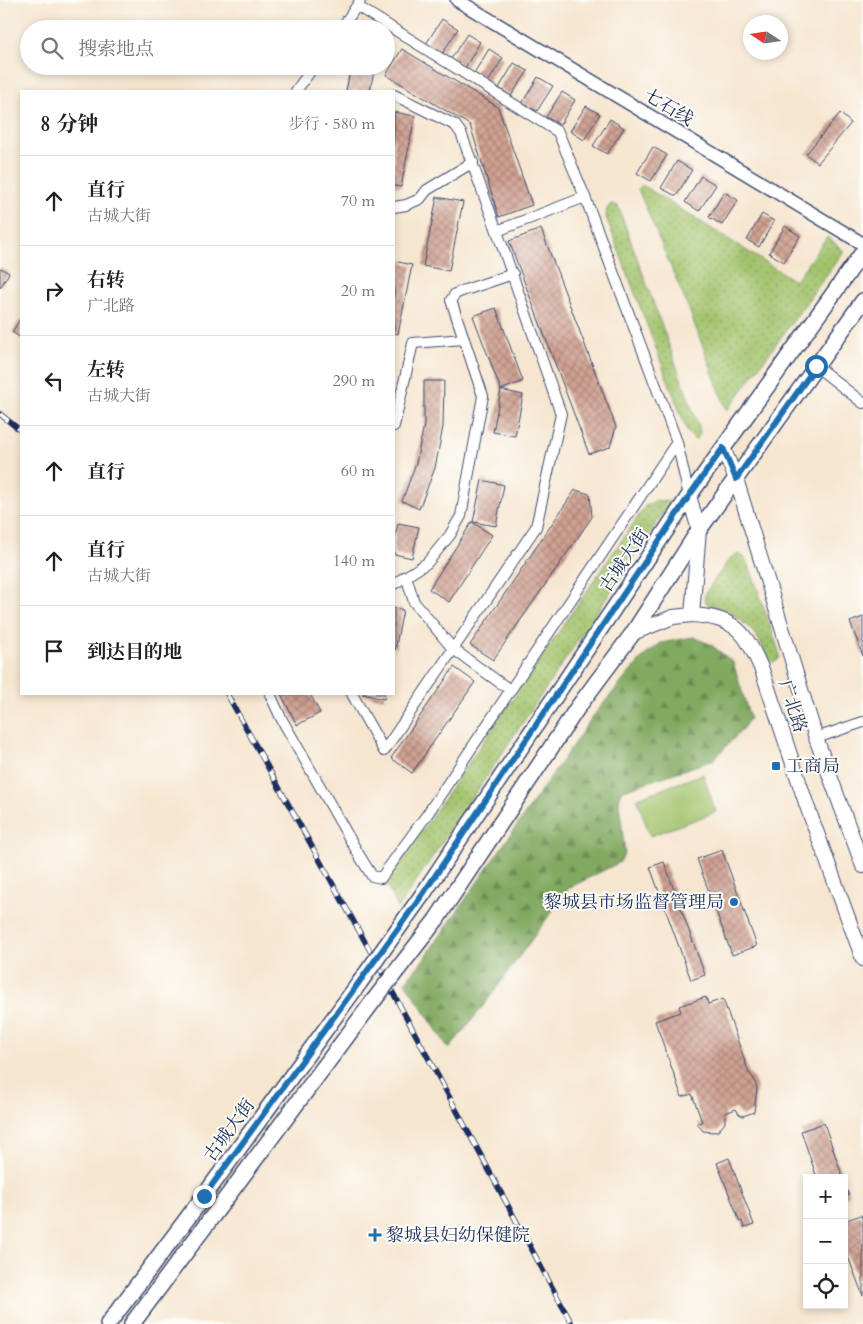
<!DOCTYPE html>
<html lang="zh">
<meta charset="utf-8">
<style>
:root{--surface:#fff;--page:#f2f2f2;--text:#202124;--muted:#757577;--line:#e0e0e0}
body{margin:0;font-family:Cardo,"Noto Serif SC",serif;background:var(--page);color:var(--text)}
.controls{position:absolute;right:15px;bottom:15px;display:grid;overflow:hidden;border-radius:0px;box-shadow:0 2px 8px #0003}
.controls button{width:45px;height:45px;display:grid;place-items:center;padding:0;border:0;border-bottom:1px solid var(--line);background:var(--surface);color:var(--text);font:25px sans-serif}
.compass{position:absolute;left:743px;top:15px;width:45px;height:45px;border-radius:50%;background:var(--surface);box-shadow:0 2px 8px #0003;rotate:282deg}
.stop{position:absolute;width:15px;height:15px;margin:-11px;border:4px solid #1f6fb2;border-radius:50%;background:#fff}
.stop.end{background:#1f6fb2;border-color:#fff;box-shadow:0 1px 5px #0008}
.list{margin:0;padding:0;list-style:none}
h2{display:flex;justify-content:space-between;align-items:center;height:65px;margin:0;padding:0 20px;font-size:21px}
h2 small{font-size:16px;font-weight:400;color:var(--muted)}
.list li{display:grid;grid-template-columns:32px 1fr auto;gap:15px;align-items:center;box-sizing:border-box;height:90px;padding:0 20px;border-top:1px solid var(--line)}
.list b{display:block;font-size:19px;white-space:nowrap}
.list p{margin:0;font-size:16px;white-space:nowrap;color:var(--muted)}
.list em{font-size:16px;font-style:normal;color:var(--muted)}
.icon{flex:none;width:28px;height:28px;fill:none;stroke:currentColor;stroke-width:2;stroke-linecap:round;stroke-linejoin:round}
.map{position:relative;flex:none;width:863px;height:1324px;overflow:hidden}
.search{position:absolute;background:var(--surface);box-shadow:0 2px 8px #0003;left:20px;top:20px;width:375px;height:55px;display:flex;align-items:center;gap:12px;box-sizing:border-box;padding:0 18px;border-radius:28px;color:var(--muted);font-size:19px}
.panel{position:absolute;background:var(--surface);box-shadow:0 2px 8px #0003;left:20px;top:90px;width:375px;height:605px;border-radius:0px}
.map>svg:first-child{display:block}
.green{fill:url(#green-dots);stroke:#5e7965}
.forest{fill:url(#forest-firs);stroke:#4e6c5f}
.pitch{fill:#a2c36c;stroke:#5e7965}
.building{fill:url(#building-cross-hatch)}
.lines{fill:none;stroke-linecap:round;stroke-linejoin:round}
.minor-casing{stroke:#3c4a6f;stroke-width:12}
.tertiary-casing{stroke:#3c4a6f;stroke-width:15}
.secondary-casing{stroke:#3c4a6f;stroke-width:16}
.primary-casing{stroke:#3c4a6f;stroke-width:18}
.minor{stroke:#fff;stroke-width:10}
.tertiary{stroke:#fff;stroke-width:12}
.secondary{stroke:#fff;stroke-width:14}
.primary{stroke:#fff;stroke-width:15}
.rail-casing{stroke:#1b2f5e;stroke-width:5.5}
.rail{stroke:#fdfcf7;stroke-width:4;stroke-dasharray:11;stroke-linecap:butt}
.primary-bridge-casing{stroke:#3c4a6f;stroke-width:18;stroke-linecap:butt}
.primary-bridge{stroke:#fff;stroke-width:15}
.route{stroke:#1f6fb2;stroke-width:6}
.poi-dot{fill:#1f6fb2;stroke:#fdfcf7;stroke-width:2}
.labels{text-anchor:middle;stroke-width:4;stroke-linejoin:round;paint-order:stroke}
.street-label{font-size:18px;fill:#1b2f5e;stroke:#fdfcf7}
.poi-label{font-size:18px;fill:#1b2f5e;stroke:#fdfcf7;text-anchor:start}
</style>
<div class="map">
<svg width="863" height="1324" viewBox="0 0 863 1324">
<defs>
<pattern id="green-dots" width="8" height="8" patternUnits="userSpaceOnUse" patternTransform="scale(1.25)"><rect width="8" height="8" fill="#a2c36c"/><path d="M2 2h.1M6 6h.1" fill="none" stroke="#839f5c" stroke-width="1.8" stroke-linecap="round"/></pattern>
<pattern id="forest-firs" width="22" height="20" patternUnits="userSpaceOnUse" patternTransform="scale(1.25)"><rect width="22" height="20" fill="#81a960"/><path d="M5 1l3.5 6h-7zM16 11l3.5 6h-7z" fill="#698a52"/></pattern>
<pattern id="building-cross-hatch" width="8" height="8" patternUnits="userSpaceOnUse" patternTransform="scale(1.25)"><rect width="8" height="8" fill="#d0a191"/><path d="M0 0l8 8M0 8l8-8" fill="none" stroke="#a8847a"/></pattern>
</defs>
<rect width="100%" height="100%" fill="#fdfcf7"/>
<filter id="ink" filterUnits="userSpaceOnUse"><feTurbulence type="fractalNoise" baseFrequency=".02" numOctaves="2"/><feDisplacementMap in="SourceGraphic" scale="10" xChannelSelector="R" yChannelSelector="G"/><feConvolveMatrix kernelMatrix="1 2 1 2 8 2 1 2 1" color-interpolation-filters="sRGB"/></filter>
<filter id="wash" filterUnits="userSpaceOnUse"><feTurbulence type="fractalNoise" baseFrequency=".0096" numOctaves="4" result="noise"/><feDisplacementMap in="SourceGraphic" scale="20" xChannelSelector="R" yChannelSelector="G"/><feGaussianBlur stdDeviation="1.12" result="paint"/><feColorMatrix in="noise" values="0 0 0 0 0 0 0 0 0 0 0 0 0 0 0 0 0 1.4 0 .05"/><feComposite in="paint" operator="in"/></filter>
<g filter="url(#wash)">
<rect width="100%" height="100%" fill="#f6e6d0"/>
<path class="green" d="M642,185L795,281L827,237L844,251L727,411L688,307L638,189Z
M611,204L618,206L700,430L699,436L695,440L688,433L606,217L607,209Z
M657,500L671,502L398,908L386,883L646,505Z
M738,554L744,557L749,565L779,652L780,657L777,661L773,662C767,658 766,651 762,645C750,624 733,612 709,606L704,599L706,592L730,558Z"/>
<path class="forest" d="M693,637L710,644L733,662L750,718L741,731L713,760L621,791L619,803L625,852L620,862L569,888L487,1001L449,1049L405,982L424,959L593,716L643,657L661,643Z"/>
<path class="pitch" d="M703,774L716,812L650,836L637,798Z"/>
<g id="blocks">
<path class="building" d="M442,19L458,29L442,54L426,44Z
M467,34L480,42L465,68L451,59Z
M402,49L498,107L532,205L499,217L470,125L386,75Z
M489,49L503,58L488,82L474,73Z
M514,63L528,71L511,96L499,88Z
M351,66H375L370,91H346Z
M538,77L553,86L537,111L522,103Z
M562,92L575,100L560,125L546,117Z
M586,106L600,114L584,140L570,131Z
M394,112L415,116L401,187L394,186Z
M840,113L851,123L818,163L806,154Z
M610,119L624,128L607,154L593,146Z
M653,147L667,155L651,181L637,173Z
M677,161L692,170L676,196L661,188Z
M701,176L716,185L699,211L685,202Z
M724,192L738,200L722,225L709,217Z
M437,197L463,202L449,271L423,266Z
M762,214L774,221L759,247L747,240Z
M785,226L800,236L784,262L769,253Z
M541,229L616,427L610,447L589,454L509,241Z
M394,261L412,265L398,334L394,333Z
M1,268L9,273L0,288V269Z
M496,308L523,381L501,390L473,316Z
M21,318V338L12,332Z
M424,381H444L443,427L435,468L419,509L402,501L416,463L424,425Z
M501,390L523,395L515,436L493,432Z
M482,480L504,485L496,526L473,522Z
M575,490L590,494L592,517L493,660L470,645Z
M472,522L492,535L449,602L429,589Z
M398,523L419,527L412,558L394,554V543Z
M394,608L403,610L395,650H394Z
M863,617V656L850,622Z
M454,667L475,682L412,773L391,758Z
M281,694H310L320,713L297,725Z
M362,694H385L384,699Z
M722,850L757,946L732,955L697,859Z
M664,862L705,975L691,980L650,867Z
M706,997L708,1004L723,999L749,1073L754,1079L757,1088L754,1112L743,1116L739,1114L736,1109L725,1113V1123L718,1131L713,1132L703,1131L697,1123L702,1122L692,1094L682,1097L655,1021L681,1012L679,1006Z
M824,1123L843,1178H817L801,1131Z
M729,1158L754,1225L744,1228L742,1221L740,1222L717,1163Z
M844,1182L849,1196L844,1197Z
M861,1215L863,1221V1296L844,1246V1221Z"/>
</g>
</g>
<g filter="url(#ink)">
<use href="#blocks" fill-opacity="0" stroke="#3c4a6f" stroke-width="1"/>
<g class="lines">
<defs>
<path id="minor" d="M357,6L558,132L585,197L677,442L689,496
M341,29L360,1
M296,91L314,66
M394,95L455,125L461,133L497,231L585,197
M394,207L406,205L420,199L427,190L473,162
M816,366L863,403
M394,426L413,343L464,339
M406,576L414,602L453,649L510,690
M394,584L427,563L450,535L461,516L483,396L451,300L455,294L462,291L513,274
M270,694L281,718L359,855L372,876L381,878L426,816L677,442
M352,694L384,751L536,527L561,414L497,231
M816,738L863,722"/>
<path id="tertiary" d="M457,0L863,244"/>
<path id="secondary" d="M723,448L736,479L816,738L863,866
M689,496L699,530L692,615C736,618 745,631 762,670L807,806L863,959
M633,633L673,617L692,615"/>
<path id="primary" d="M423,894L689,496L863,252
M436,920L578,707L633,633L699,530L863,301
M108,1324L204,1196L360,982
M132,1324L374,1000"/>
</defs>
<use href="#minor" class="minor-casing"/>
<use href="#tertiary" class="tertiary-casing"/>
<use href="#secondary" class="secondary-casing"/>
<use href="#primary" class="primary-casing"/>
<use href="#minor" class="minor"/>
<use href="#tertiary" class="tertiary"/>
<use href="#secondary" class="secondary"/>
<use href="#primary" class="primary"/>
<defs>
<path id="rail" d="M0,414L21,431
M227,694L378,965L572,1324"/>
</defs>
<use href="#rail" class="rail-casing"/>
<use href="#rail" class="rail"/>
<defs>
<path id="primary-bridge" d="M360,982L423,894
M374,1000L436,920"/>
</defs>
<use href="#primary-bridge" class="primary-bridge-casing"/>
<use href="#primary-bridge" class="primary-bridge"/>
</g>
</g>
<g class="lines" filter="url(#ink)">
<path class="route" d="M204,1196L423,894L689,496L723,448L736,479L816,366"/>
</g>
<g class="poi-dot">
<rect x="771" y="761" width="10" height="10" rx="2.5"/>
<circle cx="734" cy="902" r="5"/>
<path d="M372.5 1227.5h5v5h5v5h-5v5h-5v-5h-5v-5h5z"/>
</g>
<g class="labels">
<g class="street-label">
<text transform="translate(669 107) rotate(31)" y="6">七石线</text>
<text transform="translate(624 560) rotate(-56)" y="6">古城大街</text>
<text transform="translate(793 706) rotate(72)" y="6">广北路</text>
<text transform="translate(229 1130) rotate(-54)" y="6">古城大街</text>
</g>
<g class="poi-label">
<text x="786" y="772">工商局</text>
<text x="724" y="908" text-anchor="end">黎城县市场监督管理局</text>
<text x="386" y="1241">黎城县妇幼保健院</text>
</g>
</g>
</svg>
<div class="controls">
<button>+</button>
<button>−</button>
<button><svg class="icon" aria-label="locate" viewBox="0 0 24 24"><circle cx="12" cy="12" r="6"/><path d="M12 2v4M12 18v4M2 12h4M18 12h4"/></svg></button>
</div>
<svg class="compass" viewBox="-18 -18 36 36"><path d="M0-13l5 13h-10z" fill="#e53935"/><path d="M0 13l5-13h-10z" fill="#757577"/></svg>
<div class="stop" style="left:816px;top:366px"></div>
<div class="stop end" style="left:204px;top:1196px"></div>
<div class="search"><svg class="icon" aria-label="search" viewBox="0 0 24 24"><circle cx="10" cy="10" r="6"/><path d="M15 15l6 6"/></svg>搜索地点</div>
<section class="panel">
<h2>8 分钟<small>步行 · 580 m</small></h2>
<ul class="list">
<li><svg class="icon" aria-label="ahead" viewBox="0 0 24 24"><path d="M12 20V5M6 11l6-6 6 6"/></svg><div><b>直行</b><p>古城大街</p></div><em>70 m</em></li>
<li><svg class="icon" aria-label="right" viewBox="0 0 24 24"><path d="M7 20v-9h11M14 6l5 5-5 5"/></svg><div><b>右转</b><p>广北路</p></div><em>20 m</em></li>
<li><svg class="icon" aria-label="left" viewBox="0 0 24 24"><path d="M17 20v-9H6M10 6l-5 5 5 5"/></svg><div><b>左转</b><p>古城大街</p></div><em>290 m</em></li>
<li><svg class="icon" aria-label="ahead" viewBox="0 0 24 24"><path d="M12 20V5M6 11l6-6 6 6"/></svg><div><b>直行</b></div><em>60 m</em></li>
<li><svg class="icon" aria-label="ahead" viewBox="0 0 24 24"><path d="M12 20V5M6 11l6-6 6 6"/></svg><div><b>直行</b><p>古城大街</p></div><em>140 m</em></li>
<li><svg class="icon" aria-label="arrive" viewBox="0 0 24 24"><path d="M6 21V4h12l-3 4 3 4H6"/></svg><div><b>到达目的地</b></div></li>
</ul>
</section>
</div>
